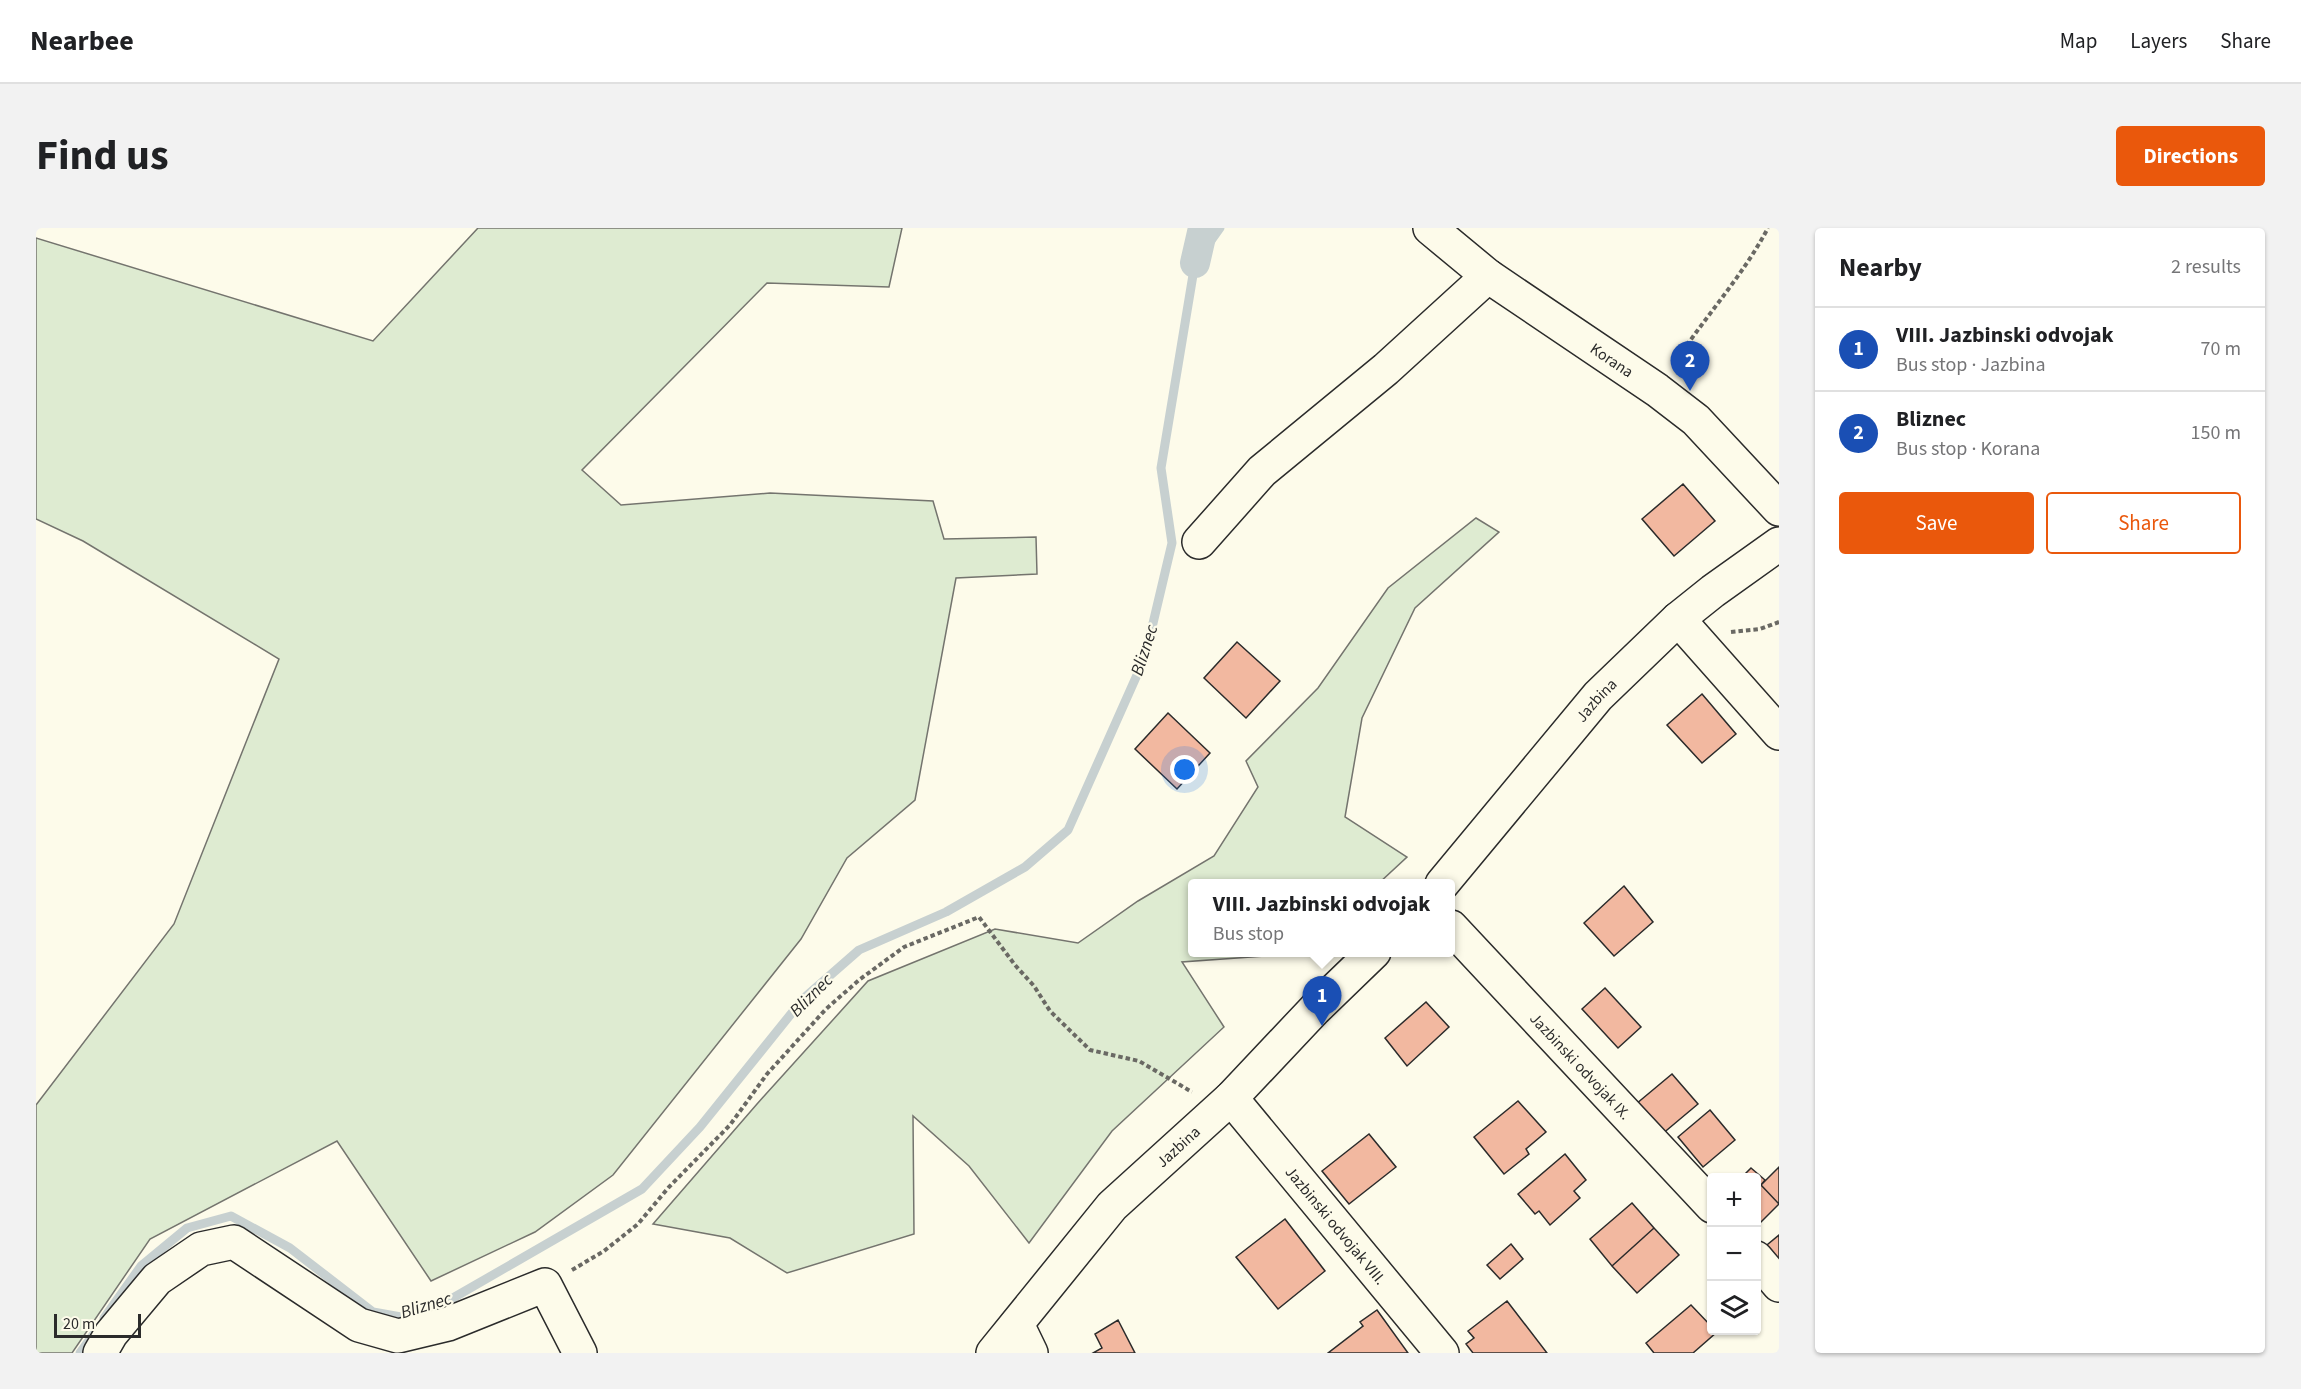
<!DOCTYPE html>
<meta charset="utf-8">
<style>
:root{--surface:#fff;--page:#f2f2f2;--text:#202124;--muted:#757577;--line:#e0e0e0;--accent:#ea580c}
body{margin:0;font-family:"Source Sans 3",sans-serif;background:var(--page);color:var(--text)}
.controls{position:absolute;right:18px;bottom:18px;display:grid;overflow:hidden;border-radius:6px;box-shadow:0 2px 4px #0004}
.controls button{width:54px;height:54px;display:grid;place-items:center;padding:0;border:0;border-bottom:2px solid var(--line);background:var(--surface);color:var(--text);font:30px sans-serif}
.scale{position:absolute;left:18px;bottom:15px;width:87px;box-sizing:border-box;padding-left:6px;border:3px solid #2b2b2b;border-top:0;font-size:16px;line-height:21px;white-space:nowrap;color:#2b2b2b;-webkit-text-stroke:4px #fdfbea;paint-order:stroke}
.you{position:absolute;left:1149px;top:542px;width:21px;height:21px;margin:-15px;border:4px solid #fff;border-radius:50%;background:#1a73e8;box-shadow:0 0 0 9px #1a73e833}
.badge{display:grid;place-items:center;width:39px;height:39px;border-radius:50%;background:var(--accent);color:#fff;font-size:20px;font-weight:700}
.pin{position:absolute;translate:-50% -50px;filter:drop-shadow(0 2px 3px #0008)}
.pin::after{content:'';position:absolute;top:32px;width:21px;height:18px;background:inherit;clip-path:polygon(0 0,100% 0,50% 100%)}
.popup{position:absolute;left:1152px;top:651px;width:267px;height:78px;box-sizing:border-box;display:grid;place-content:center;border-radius:6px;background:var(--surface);filter:drop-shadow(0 2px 4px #0005);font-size:20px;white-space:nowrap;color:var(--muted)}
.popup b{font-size:22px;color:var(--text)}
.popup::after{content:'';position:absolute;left:50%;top:100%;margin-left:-12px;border:12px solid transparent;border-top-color:var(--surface)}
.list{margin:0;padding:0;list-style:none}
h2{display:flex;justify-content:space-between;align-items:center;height:78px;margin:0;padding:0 24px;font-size:26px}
h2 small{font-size:20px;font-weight:400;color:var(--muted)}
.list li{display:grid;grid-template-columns:39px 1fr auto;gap:18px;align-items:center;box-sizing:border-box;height:84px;padding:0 24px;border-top:2px solid var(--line)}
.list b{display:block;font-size:22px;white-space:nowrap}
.list p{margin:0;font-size:20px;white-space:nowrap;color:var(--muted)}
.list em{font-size:20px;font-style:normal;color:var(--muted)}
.actions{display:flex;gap:12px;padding:18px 24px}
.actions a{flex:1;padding:14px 0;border:2px solid var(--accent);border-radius:6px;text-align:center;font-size:21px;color:var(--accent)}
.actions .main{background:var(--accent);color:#fff}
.icon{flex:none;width:33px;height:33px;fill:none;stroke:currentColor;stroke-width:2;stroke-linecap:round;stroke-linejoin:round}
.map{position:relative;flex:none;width:1743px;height:1125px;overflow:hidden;border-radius:6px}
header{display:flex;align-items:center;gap:36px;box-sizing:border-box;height:84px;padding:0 30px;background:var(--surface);border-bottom:2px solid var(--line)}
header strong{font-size:28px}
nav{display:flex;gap:33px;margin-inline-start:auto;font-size:21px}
.intro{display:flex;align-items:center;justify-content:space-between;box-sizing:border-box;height:144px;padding:0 36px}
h1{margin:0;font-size:42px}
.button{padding:15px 27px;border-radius:6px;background:var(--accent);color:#fff;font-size:21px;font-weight:700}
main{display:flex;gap:36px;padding:0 36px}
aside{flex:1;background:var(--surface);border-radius:6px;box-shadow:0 2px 4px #0004}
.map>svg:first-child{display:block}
.green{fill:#deebd1;stroke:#74746e;stroke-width:1.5}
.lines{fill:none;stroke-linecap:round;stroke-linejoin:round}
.stream{stroke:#c7d0d0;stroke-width:9}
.canal{stroke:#c7d0d0;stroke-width:30}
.building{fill:#f2b8a0;stroke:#2b2b2b;stroke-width:1.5}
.minor-casing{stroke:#2b2b2b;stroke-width:36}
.path{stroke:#6a6964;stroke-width:4;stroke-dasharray:4.5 3;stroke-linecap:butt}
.minor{stroke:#fdfbea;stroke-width:33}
.labels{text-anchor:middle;stroke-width:4.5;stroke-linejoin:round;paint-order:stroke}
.street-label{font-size:16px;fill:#2b2b2b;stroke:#fdfbea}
.water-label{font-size:18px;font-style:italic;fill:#2b2b2b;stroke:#fdfbea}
</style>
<header>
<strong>Nearbee</strong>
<nav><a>Map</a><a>Layers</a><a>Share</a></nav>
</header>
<div class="intro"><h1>Find us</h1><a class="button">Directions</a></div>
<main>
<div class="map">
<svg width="1743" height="1125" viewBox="0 0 1743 1125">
<rect width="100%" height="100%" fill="#fdfbea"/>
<path class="green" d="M442,0H866L853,59L731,55L546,242L585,277L734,265L897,273L908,311L1000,309L1001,346L920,350L879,572L811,630L765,711L577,947L499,1004L395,1053L301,913L114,1011L36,1125H0V877L138,696L243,431L47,313L0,291V10L337,113Z
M1440,290L1463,304L1379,380L1326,490L1309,589L1371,629L1343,655L1157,656V724L1269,725L1146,734L1188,799L1076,903L993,1015L933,938L877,888L878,1006L751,1045L694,1010L617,996L721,876L832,753L959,701L1042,715L1102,673L1178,628L1222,559L1210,533L1282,460L1352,360Z"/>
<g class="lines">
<path class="stream" d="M68,1090L105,1038L151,1000L195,988L254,1020L337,1084L365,1089L410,1074L606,961L664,899L767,771L823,722L910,684L989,639L1032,602L1109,429L1136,315L1125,240L1159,35L1184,0
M44,1125L57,1107"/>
<path class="canal" d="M1159,35L1167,0"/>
</g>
<path class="building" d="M1647,256L1679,293L1638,328L1606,291Z
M1201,414L1244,453L1210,490L1168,450Z
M1666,466L1700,506L1666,535L1631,497Z
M1132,485L1174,525L1141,561L1099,521Z
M1588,658L1617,694L1578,728L1548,695Z
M1569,760L1605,799L1582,820L1546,781Z
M1390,774L1413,799L1371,838L1349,810Z
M1636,846L1662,876L1625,907L1600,876Z
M1482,873L1510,904L1490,921L1493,926L1468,946L1438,909Z
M1674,882L1699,912L1667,939L1642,909Z
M1333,906L1360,939L1313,976L1286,943Z
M1529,926L1550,952L1538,963L1544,970L1514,997L1503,983L1499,986L1482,966Z
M1743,939V976L1725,957Z
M1715,940L1729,952L1725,957L1743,976L1720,999V950H1705Z
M1596,975L1618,1000L1576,1038L1554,1011Z
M1249,991L1289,1043L1242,1081L1200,1029Z
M1618,1000L1643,1027L1601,1065L1576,1038Z
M1743,1007V1040L1726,1021Z
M1475,1016L1487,1031L1464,1051L1451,1037Z
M1471,1073L1511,1125H1437L1430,1116L1438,1110L1432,1103Z
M1655,1077L1676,1099V1102L1681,1104L1657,1125H1618L1610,1115Z
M1341,1082L1372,1125H1292L1327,1098L1324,1094Z
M1082,1092L1099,1125H1057L1066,1120L1059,1106Z"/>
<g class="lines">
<defs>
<g id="minor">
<path id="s1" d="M1394,0L1452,48L1621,162L1660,192L1743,281"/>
<path d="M1163,314L1226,243L1350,141L1452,48"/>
<path d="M1642,391L1743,505"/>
<path id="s2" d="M1406,656L1562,468L1642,391L1677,363L1743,316"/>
<path id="s3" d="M1415,699L1676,978"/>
<path id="s4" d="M1195,870L1406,1125"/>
<path d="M1720,1030L1743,1057"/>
<path d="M981,1096L995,1125"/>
<path d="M64,1125L75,1106L121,1051L165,1021L198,1014L323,1097L362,1108L412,1096L509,1057L544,1125"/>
<path id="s5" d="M957,1125L1076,978L1195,870L1279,781L1338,724"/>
</g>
</defs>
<use href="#minor" class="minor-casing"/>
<path class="path" d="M1638,136C1668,90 1706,49 1732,0
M1695,404L1724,401L1743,394
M536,1042L568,1023L602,996L633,959L694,897L731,846L790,781L823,752L868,719L943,689L979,737L998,758L1014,783L1054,822L1103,833L1156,864"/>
<use href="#minor" class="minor"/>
</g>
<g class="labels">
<g class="street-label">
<text dy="6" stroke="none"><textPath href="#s1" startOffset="225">Korana</textPath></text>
<text dy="6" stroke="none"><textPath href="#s2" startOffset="240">Jazbina</textPath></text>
<text dy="6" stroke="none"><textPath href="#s3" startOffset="190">Jazbinski odvojak IX.</textPath></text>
<text dy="6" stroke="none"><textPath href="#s5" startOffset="278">Jazbina</textPath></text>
<text dy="6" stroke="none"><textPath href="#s4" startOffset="165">Jazbinski odvojak VIII.</textPath></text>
</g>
<g class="water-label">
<text transform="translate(1108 422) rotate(-72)" y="6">Bliznec</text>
<text transform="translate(775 767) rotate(-45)" y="6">Bliznec</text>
<text transform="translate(390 1077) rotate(-17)" y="6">Bliznec</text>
</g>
</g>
</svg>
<div class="controls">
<button>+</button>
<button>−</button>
<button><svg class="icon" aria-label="layers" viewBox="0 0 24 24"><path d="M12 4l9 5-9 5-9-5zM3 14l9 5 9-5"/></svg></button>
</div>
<div class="scale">20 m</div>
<div class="you"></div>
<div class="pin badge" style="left:1286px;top:798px;background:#1a4fb4">1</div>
<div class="popup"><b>VIII. Jazbinski odvojak</b>Bus stop</div>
<div class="pin badge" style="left:1654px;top:163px;background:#1a4fb4">2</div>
</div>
<aside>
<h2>Nearby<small>2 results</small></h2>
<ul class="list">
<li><span class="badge" style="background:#1a4fb4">1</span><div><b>VIII. Jazbinski odvojak</b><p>Bus stop · Jazbina</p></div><em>70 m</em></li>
<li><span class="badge" style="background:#1a4fb4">2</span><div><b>Bliznec</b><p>Bus stop · Korana</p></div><em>150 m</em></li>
</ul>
<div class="actions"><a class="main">Save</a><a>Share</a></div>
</aside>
</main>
